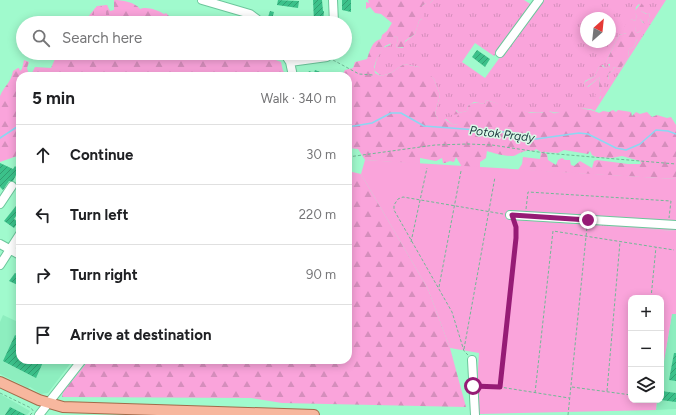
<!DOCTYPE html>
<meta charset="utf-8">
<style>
:root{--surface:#fff;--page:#f6f6f6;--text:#202124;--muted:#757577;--line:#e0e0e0}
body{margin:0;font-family:Figtree,sans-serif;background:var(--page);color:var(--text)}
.controls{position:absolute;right:12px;bottom:12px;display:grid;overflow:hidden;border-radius:8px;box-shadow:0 2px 10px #0003}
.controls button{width:36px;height:36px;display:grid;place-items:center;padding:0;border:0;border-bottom:1px solid var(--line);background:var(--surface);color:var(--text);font:20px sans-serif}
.compass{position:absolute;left:580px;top:12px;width:36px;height:36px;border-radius:50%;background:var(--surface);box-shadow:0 2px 10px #0003;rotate:27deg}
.stop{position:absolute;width:12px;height:12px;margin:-9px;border:3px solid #961b75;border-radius:50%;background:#fff}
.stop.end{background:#961b75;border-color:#fff;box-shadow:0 1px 4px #0008}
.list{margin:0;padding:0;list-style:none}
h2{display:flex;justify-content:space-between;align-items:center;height:52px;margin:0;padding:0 16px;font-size:17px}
h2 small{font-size:13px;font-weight:400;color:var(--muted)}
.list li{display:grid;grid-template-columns:26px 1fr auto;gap:12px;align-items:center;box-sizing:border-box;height:60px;padding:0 16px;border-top:1px solid var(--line)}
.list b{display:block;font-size:15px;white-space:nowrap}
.list em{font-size:13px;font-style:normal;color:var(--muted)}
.icon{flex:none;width:22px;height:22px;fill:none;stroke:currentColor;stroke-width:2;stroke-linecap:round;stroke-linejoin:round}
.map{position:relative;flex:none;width:676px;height:415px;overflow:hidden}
.search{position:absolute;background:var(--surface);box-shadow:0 2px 10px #0003;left:16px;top:16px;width:336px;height:44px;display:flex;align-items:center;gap:10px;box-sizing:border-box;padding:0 14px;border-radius:22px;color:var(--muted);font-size:15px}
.panel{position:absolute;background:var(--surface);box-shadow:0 2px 10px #0003;left:16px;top:72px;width:336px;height:292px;border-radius:12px}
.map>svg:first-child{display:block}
.built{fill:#8deebf}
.grass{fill:url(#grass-tufts);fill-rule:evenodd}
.forest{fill:url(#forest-firs);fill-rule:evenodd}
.cemetery{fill:url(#cemetery-stones)}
.green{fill:#faa4db}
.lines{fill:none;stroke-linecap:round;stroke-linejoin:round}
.stream{stroke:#8ad8f2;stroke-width:1.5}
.building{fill:url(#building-hatch)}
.minor-casing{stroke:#6cc69b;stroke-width:10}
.major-casing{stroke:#a26b4a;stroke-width:12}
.path{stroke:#70b995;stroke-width:1;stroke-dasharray:3 2;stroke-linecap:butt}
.minor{stroke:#fff;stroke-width:8}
.major{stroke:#f7b79e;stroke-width:10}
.route{stroke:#961b75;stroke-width:5}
.labels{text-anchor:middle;stroke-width:3;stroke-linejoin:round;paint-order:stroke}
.water-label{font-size:12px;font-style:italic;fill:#1d363e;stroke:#d9fbe8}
</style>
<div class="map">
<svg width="676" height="415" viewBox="0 0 676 415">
<defs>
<pattern id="grass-tufts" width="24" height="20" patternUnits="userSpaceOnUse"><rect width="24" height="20" fill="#faa4db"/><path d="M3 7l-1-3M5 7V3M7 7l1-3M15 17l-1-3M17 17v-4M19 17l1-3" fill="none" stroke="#d58ebc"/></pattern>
<pattern id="forest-firs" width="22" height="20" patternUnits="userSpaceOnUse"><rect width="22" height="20" fill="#faa4db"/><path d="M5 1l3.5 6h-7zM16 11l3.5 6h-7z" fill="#d58ebc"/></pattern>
<pattern id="cemetery-stones" width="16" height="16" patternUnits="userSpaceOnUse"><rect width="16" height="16" fill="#faa4db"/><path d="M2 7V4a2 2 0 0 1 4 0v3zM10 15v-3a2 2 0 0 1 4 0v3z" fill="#d58ebc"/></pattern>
<pattern id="building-hatch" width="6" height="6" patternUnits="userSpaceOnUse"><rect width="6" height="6" fill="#3bc18a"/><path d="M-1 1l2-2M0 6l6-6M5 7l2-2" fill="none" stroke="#309e71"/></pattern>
</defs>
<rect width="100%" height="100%" fill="#a0facd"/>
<path class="built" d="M672,314H676V409L656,410L657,400H661V379Z
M3,315L20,323V360H73L48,393L41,394L30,387L28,388L0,374V322Z
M0,394L30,411L27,415H0Z"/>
<path class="grass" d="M433,0H524L532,5L494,56L475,43L462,62L485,78L541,0H666L595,111C583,103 559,117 550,111C529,117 506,106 486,100L485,104L474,102L468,106L467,111L459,113L456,110V113L459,114L458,124L453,125L446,119H438L435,114L440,95L434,79L419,67L404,64L391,73L381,76L374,70L377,58L383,48L390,45L395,36L398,38L396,48H403L405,42L415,34L419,21L422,19V6L426,3H430ZM639,4L642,7L641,11L647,14L650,13L648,23H643L640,19L638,20L635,29L636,32L638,33L641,30L634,47L629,49L628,58L620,69L613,67L614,70L608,74L609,79L604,83L600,99L598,94L601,91L599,87L600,77L588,87L584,85L585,81L595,76L599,67L603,65L605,68L610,66L606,62L619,35L627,33L631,19L635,21L637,16L635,13L636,7ZM586,18H610V42H586Z
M527,211L667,220L666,223L525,214Z
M589,223L676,228V231L589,225Z"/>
<path class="forest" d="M114,0C122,0 135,2 140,9C146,6 158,10 164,14L166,13L173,20L171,23H83L97,6L107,5L110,11L114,10Z
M368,0H433L430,3H426L422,6L424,17L419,21L415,34L405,41L404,47L396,48L398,38L395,36L392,43L385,46L377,58L374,67L375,73L381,76L391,73L404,64L423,68L434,79L440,95L435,114L438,119L442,117L453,125L458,124L456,118L459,114L450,115L449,112L453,109L459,113L467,111L468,106C474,101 478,103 485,104L486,100L531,113H542L547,110C549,111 551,112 553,113C558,114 561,111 565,110C575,107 591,109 599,113L603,111L609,112L613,110L616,112L618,110L631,112L632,116L636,112L640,114L647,112L652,117L657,115L667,118L671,117L676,125V179L518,170L522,164L523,157L540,159L541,152L536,149L534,151C525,150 522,152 516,155C511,158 493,153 487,151L486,158L480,162V167H462L456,157L454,162L450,161L445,163H443L442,158L436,161L420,158V164L365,160L358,149L348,148V76H342L345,70L353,68L355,62L367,59C370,50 372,41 381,39L382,35L387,31L392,23L381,14L375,13L370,7L366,9V2L369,3ZM564,150L588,154L590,151L592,155L596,157L612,158L622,156L640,161L641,164H628L597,160L594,161L592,168L580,161L574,166L571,165L570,160H565L562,158L558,160L556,165L548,160L547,154L543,152L558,153Z
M641,3L644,6L641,11L646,14L650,13L648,23L645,24L640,19L635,29L636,32L638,33L641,30L644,32L640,39H637L634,47L629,49L628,58L620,69L613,67L614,70L608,74L609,82L604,83V91L598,100L596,99L595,95L601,91L599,87L600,77L587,87L584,85L585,82L595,76L599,67L601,65L605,68L610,66V64H607L606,62L619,35L627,33L624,27L627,21L631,19L635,21L637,16L634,12Z
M51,53H245L247,56L252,55L253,53H272L273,59L281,62L283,71L289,76H33L32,73L35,67L51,68L55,59Z
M24,60L29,62L27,68L29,75L20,76V155L0,162V96C4,86 11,83 13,71L18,68H19L20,71L22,69Z
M348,171L361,174L428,289L450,348L466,407L282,403L251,398L62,397L63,392L89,360H348Z"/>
<path class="cemetery" d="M107,5L111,23H88L95,8Z"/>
<path class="green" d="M365,160L676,179V221L508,210L506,219L676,231V314H672L661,379V298H631V400H657L656,410L479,414L477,386L479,353L450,348L428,289L361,174Z"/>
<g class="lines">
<path class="stream" d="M153,76H168
M348,127L372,123L391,113H401L424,126L515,133L536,139L579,133L588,134L616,148L626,150L640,144L656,130L668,131L676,134
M0,138L20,125"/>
</g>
<path class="building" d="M278,0L299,1L298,8L277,5Z
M313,0H322L323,11H324L323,22H314Z
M342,0H351V12L342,10Z
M270,11L274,12L272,19L268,17Z
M477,50L490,59L485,67L472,57Z
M315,70L320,72L319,75L321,76H307L309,71L314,73Z
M20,161V174L18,177L16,175L13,181H9L3,190L0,187V163L13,169L15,166L17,168Z
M20,201V210L14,219L18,222L14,228L4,221Z
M15,273L20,275V286L9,281Z
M15,335L20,338V360H44L36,378L3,361Z
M674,353H676V381L669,380Z
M661,391L676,393V402L661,400Z
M10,407L26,415H5Z"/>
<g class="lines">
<defs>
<path id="minor" d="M202,0L250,14L262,23
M333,0L334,23
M284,53L290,62L293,76
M500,53L539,0
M290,62L327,57L329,53
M0,204L12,186
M510,215L676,225
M0,244L20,255
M0,265L20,234
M472,360L475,415
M39,415L82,360"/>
<path id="major" d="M0,382L39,400L63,407L314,415"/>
</defs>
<use href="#minor" class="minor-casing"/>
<use href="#major" class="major-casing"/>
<path class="path" d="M333,60L359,74L373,75
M348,157L435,145L468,144L492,145L545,153L676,164
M526,209L528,192L671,201L669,218
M411,242L427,168
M439,287L461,171
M651,298L656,247
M464,349L495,177
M468,355L464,351L452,312L394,210V205L398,199L403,197L503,214
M479,386L500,387L569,398
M500,387L516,238L515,223
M572,387L631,395
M607,391L620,242
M0,393L31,408L34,412
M535,393L553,231L674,250
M30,415L33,412
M568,415L587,227"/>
<use href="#minor" class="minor"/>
<use href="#major" class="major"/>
</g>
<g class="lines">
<path class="route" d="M473,386L500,387L516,238V227L512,215L588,220"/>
</g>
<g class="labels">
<g class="water-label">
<text transform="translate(502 134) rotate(7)" y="4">Potok Prądy</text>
</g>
</g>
</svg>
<div class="controls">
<button>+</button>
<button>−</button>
<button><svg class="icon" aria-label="layers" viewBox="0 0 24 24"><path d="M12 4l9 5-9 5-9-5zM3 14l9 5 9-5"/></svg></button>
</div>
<svg class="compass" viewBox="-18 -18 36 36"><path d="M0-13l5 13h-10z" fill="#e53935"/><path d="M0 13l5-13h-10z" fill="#757577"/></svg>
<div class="stop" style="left:473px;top:386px"></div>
<div class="stop end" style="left:588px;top:220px"></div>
<div class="search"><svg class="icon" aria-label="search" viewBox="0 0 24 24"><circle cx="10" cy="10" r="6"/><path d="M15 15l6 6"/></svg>Search here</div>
<section class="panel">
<h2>5 min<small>Walk · 340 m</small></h2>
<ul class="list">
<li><svg class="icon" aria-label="ahead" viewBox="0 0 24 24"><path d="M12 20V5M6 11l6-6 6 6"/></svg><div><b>Continue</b></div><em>30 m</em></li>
<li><svg class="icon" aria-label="left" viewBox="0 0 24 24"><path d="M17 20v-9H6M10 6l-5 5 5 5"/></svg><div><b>Turn left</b></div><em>220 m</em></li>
<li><svg class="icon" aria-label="right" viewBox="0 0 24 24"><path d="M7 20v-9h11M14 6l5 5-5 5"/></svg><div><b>Turn right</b></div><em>90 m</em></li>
<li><svg class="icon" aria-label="arrive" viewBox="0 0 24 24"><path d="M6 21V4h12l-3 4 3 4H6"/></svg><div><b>Arrive at destination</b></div></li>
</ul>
</section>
</div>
